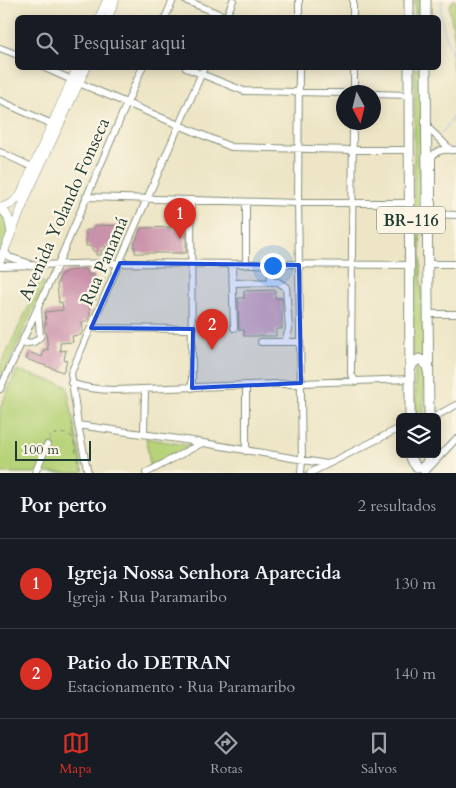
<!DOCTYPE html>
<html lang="pt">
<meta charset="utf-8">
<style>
:root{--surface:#171b24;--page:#20242c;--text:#f1f3f6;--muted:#9ea1a6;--line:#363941;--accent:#d93025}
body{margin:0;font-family:Cardo,serif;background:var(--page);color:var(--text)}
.controls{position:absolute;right:15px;bottom:15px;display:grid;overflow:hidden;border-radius:8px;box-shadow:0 2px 12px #0003}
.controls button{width:45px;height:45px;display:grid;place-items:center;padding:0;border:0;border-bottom:1px solid var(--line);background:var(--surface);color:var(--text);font:25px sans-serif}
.compass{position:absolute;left:336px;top:85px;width:45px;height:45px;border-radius:50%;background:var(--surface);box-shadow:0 2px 12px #0003;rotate:173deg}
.scale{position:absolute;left:15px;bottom:12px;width:76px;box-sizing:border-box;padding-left:5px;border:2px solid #1f3d34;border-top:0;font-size:14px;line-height:18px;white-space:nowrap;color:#1f3d34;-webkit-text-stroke:4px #fcf5e5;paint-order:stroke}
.you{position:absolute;left:272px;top:265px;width:18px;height:18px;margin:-12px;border:4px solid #fff;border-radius:50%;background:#1a73e8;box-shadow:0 0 0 8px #1a73e833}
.badge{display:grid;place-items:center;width:32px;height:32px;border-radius:50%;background:var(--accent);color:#fff;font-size:16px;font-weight:700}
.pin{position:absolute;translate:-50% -41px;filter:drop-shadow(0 1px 2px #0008)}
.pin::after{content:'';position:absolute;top:26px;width:18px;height:15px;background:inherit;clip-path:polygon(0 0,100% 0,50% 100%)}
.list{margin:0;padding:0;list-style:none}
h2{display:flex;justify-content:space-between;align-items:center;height:65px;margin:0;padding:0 20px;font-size:21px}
h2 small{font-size:16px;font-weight:400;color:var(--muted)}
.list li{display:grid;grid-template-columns:32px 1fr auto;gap:15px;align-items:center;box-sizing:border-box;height:90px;padding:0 20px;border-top:1px solid var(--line)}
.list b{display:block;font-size:19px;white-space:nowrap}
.list p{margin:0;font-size:16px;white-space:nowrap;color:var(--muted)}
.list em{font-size:16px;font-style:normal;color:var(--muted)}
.icon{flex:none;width:28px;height:28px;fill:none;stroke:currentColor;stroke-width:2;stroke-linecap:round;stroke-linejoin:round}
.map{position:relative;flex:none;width:456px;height:473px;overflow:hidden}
.search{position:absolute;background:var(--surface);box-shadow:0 2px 12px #0003;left:15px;right:15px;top:15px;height:55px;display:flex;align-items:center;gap:12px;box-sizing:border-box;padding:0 18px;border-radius:8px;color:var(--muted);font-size:19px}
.sheet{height:245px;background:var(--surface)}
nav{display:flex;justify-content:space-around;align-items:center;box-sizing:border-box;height:70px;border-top:1px solid var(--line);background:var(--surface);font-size:14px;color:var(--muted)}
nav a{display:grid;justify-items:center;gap:2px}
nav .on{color:var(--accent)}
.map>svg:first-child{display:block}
.green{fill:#b7d379;stroke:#6b8856}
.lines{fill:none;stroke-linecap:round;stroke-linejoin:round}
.stream{stroke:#7fb5ee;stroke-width:1}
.building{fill:#ca92aa}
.minor-casing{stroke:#86917c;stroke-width:8}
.major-casing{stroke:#86917c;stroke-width:9}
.highway-casing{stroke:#86917c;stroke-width:11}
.path{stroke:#86917c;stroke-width:1;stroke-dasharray:4 4;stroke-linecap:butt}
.minor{stroke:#fff;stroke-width:6}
.major{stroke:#fff;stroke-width:8}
.highway{stroke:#fff;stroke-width:9}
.marked{fill:#1d4ed8;fill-opacity:0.2;stroke:#1d4ed8;stroke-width:4;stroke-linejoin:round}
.labels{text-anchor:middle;stroke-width:4.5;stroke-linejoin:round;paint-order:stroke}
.shield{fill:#fcf5e5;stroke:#617469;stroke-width:1}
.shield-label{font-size:16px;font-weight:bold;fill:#1f3d34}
.street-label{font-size:18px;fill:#1f3d34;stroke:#fcf5e5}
</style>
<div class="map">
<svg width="456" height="473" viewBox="0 0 456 473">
<rect width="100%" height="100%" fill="#fcf5e5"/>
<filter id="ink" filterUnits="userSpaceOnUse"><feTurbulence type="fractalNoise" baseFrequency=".02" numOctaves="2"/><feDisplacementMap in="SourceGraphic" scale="10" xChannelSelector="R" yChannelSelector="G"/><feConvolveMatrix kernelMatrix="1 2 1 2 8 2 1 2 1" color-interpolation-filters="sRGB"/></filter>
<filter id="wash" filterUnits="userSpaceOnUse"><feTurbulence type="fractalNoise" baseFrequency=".0096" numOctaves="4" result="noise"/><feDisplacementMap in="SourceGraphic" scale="20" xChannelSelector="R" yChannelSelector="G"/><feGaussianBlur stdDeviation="1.12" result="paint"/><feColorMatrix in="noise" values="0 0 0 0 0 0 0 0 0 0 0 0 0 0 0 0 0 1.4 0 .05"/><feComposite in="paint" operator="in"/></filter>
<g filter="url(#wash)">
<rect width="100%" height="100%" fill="#ede5c5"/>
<path class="green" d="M415,0H422V17L415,18Z
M453,0H456V82L452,64L455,40L449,7Z
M415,68H422C422,164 416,263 427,359H412Z
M0,212C14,221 4,242 0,255Z
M41,281L45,283L0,382V366Z
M420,365L423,368L424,417H416L415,371L416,367Z
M17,370L67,386L83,473H0V408Z
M146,438L190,446L150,467Z"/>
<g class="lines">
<path class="stream" d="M442,0C438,22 449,44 456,65
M442,133L456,113"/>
</g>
<g id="blocks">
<path class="building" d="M95,225L123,226L122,231H113L112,247L106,246L105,250H101V255H96V251H93L90,246H86V230H92Z
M174,227V230H186V253H135V247H133L141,228Z
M87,269L88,275L94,274L96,300L89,301L90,316L87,321L82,322L83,330L81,335L72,336L73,342L60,343V351L66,350L64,360L67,361L63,372L26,359L29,352L42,357L44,349L48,350L46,332H45L44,324H46L45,312L63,310L62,302L59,303L57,284L61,274L68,271Z
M275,290V298H282V329H276V336H244V330H239L238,298H244V291Z"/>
</g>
</g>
<g filter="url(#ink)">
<use href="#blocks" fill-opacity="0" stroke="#86917c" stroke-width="1"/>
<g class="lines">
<defs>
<path id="minor" d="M185,0L229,18
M353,0V18
M165,18L173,0
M226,18L233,0
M299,18V0
M0,48L18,55
M45,68L72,80
M186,68L244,91L344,93
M299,68L298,203L302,460L301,473
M354,68V92
M79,83L231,147L353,150H410
M374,94L410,95
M0,101L52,124
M353,122L351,374L356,382
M426,126L451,150
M456,150C447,150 437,148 432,157V214L456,215
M0,152L32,167
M86,197L298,203H411
M191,201L192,388
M4,250L9,257L28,263
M232,264L234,328
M427,264H456
M246,265V202
M270,265L271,282
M0,266L110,263L410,265
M233,283L278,282L286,287L289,329L285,342
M428,314H456
M91,328L193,329
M261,342H300
M21,344L34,342L40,337L38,308
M71,383C86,389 100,390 116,390L410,379
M0,389L58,264L142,68
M434,417L456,405
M78,425L192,441L327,464
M144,434L145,389
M246,451V386
M35,473L47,445
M88,473L78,425L71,373L204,68
M146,473L202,443
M310,473L400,428
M424,473L456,439"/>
<path id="major" d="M99,18L107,0
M108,18L115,0
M0,208L11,204L20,196L77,68
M0,209C9,213 9,221 11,230
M0,261L29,190L86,68"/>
<path id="highway" d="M409,18V0
M426,18V0
M409,68L410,417
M426,68L429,417
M411,368L413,363L419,359C425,361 427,365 428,371
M410,454C415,472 427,473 429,454"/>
</defs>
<use href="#minor" class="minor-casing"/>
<use href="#major" class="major-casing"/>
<use href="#highway" class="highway-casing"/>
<path class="path" d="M49,440L51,435C59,433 67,432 73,438L80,473"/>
<use href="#minor" class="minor"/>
<use href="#major" class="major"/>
<use href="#highway" class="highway"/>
</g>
</g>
<path class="marked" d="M120,263L299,265L301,383L192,388L193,329L91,328Z"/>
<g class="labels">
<rect class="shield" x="377" y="206.5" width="68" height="27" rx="4"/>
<g class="shield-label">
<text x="411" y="226">BR-116</text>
</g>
<g class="street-label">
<text transform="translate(64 209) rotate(-66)" y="6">Avenida Yolando Fonseca</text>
<text transform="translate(104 261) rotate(-67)" y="6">Rua Panamá</text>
</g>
</g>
</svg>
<div class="controls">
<button><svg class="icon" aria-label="layers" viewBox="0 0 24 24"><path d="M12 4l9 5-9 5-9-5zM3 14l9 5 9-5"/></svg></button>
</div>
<svg class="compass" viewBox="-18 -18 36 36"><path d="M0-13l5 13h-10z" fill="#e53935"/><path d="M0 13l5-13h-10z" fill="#9ea1a6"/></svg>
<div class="scale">100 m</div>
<div class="you"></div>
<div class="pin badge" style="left:180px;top:239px">1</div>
<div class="pin badge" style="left:212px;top:350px">2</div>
<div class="search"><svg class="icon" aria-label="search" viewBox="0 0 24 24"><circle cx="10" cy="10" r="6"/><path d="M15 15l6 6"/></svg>Pesquisar aqui</div>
</div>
<section class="sheet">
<h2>Por perto<small>2 resultados</small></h2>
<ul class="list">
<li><span class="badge">1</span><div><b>Igreja Nossa Senhora Aparecida</b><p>Igreja · Rua Paramaribo</p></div><em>130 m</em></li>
<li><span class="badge">2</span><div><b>Patio do DETRAN</b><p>Estacionamento · Rua Paramaribo</p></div><em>140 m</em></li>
</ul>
</section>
<nav>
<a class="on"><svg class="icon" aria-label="map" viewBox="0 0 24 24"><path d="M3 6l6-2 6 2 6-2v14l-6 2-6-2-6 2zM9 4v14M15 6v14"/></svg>Mapa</a>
<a><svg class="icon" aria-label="directions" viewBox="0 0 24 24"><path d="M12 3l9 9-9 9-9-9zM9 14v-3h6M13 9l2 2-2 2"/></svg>Rotas</a>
<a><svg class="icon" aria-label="saved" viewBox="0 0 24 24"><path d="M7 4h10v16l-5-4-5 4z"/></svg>Salvos</a>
</nav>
